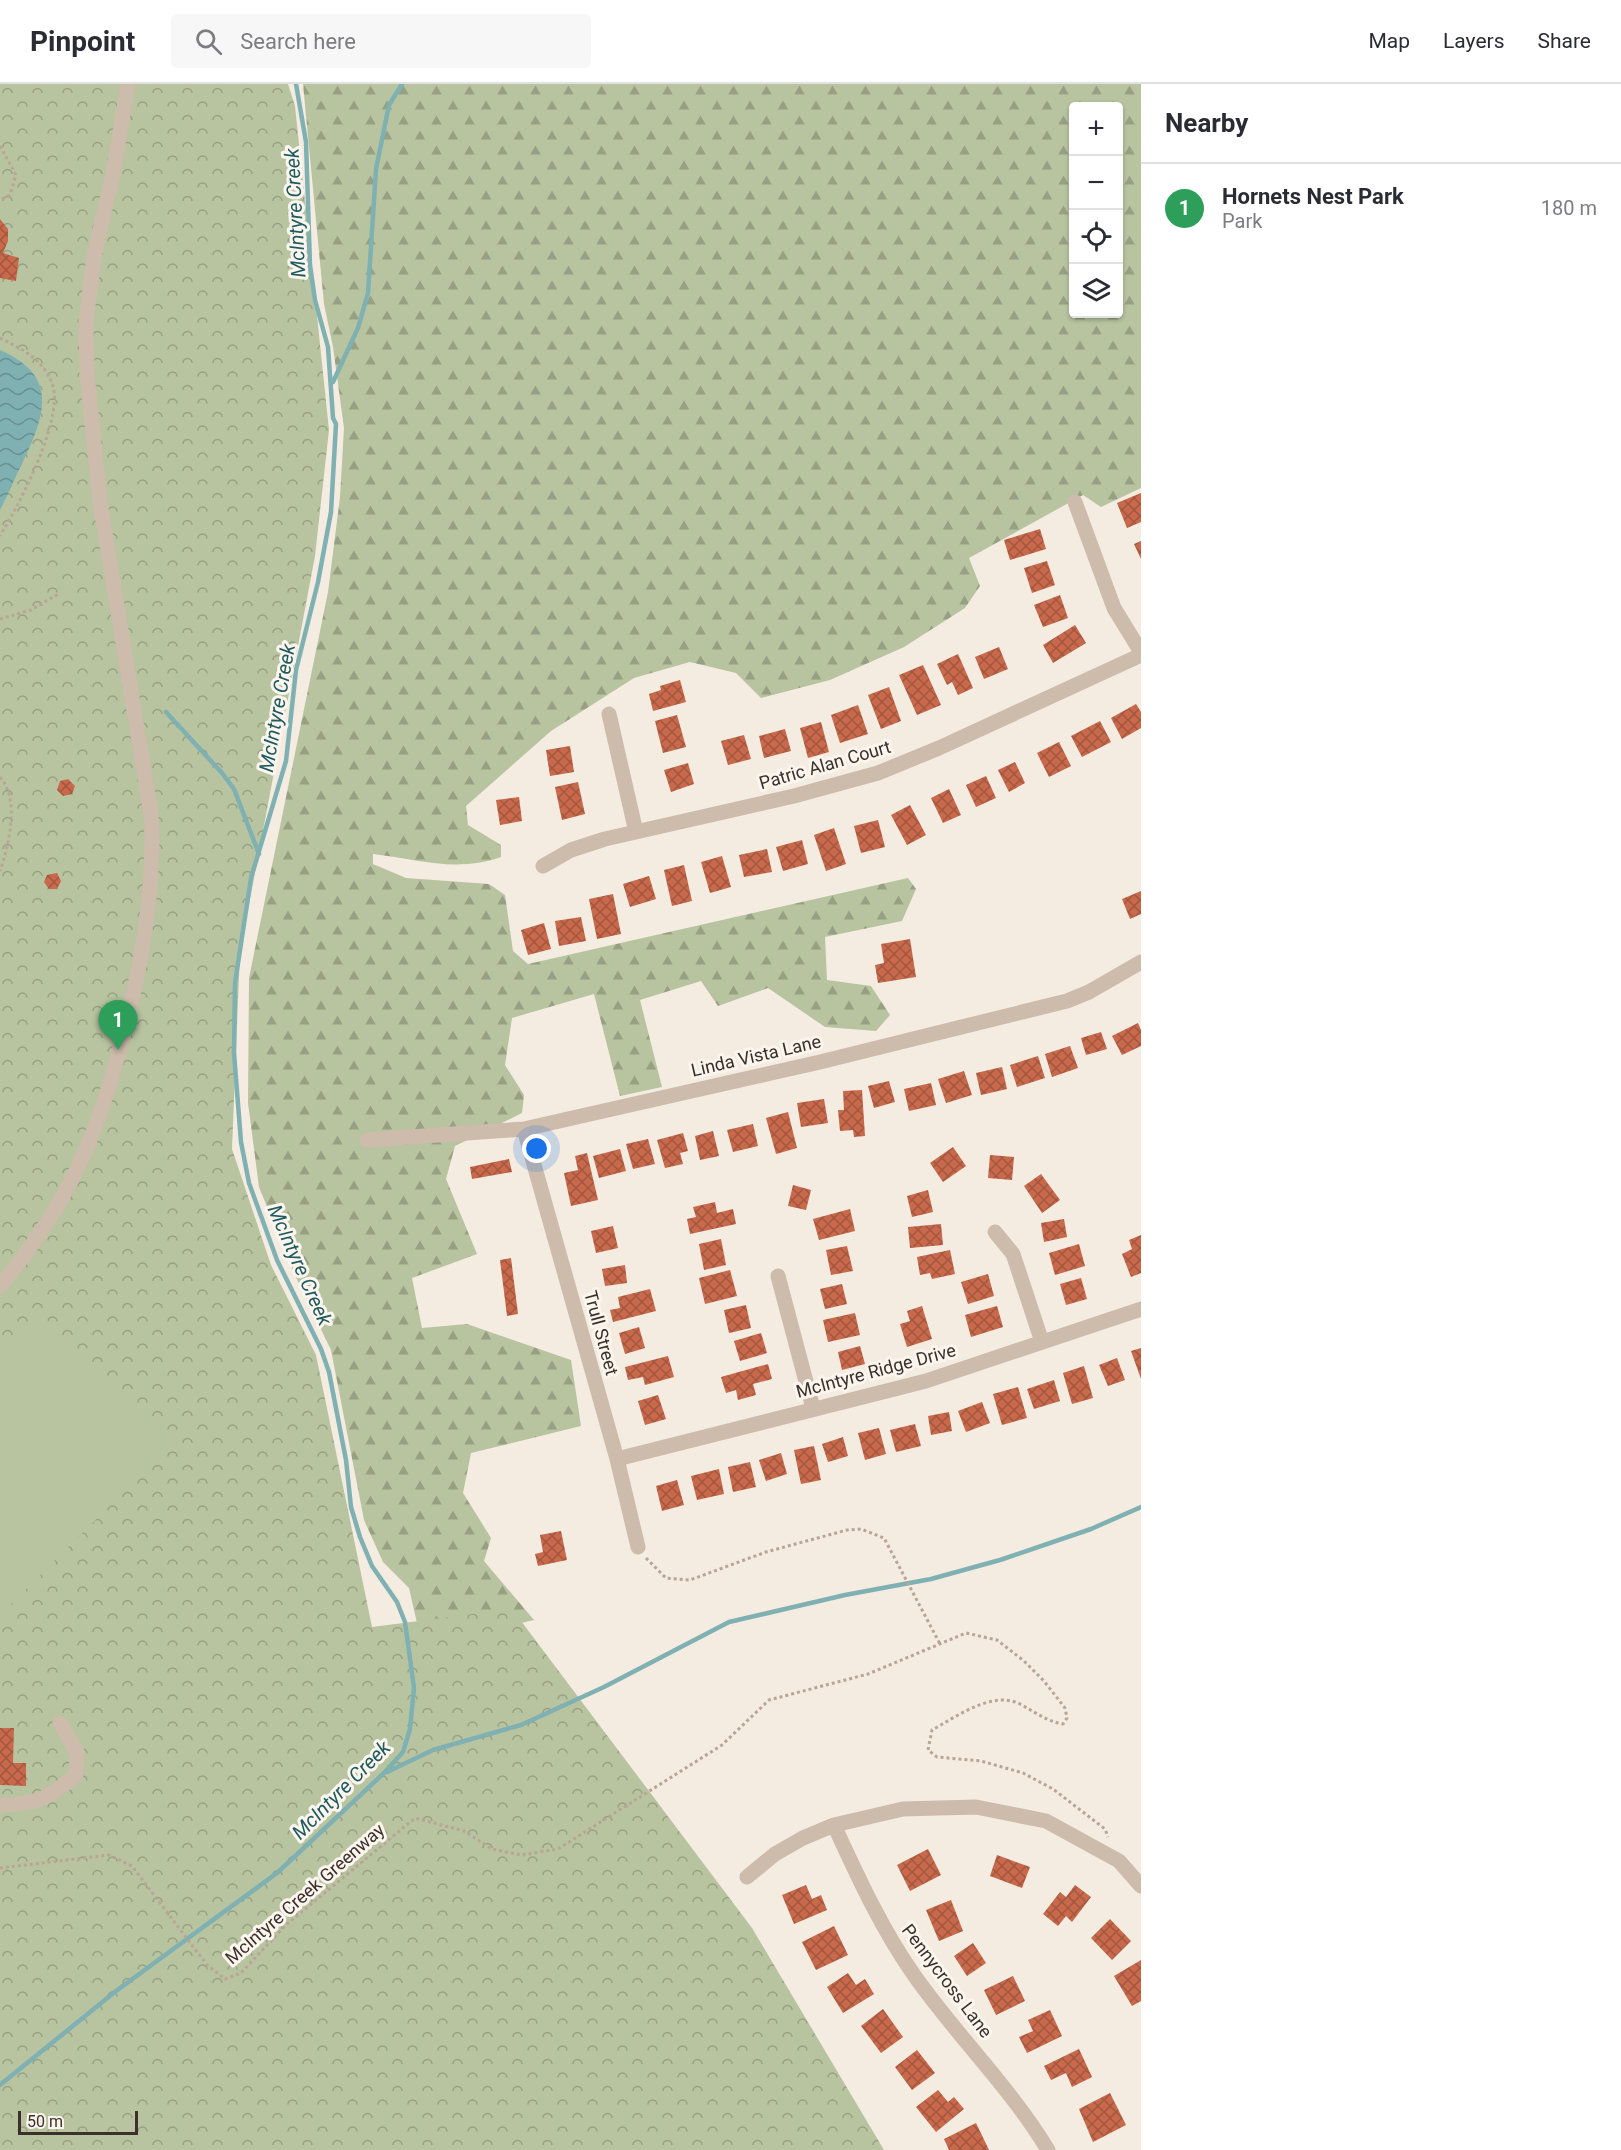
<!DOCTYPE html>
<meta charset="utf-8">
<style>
:root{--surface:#fff;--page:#f7f7f7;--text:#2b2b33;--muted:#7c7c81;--line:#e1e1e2;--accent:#1f5a5e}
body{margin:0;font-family:Roboto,sans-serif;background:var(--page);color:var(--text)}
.controls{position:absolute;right:18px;top:18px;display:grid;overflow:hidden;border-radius:6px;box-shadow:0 2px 4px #0004}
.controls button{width:54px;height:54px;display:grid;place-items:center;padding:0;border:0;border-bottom:2px solid var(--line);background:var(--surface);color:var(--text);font:30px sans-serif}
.scale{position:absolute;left:18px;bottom:15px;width:120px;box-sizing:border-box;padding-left:6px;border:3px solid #3b302b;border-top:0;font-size:16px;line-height:21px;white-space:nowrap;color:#3b302b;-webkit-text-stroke:4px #fbf5ee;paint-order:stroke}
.you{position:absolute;left:537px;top:1065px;width:21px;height:21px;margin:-15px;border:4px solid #fff;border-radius:50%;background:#1a73e8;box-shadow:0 0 0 9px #1a73e833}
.badge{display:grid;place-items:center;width:39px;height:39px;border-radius:50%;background:var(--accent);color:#fff;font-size:20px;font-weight:700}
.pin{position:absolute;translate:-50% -50px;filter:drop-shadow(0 2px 3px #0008)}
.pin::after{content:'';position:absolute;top:32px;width:21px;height:18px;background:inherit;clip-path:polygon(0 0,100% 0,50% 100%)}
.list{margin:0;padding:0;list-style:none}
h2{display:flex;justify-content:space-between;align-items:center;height:78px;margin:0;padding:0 24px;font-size:26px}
h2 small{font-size:20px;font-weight:400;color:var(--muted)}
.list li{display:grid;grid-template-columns:39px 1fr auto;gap:18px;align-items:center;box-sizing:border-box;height:90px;padding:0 24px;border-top:2px solid var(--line)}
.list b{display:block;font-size:22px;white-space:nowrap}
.list p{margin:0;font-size:20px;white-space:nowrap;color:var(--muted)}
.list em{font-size:20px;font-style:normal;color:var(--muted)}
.icon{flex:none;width:33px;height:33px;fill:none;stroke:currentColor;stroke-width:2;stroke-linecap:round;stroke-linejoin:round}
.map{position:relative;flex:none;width:1141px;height:2066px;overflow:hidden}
header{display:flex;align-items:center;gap:36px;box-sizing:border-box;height:84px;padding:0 30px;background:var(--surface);border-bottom:2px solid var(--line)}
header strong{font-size:28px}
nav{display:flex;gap:33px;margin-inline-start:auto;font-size:21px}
.search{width:420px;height:54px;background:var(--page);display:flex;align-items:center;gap:15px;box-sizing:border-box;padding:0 21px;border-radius:6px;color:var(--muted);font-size:22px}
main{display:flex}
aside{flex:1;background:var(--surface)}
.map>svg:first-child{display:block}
.forest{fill:url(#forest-firs);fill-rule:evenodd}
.park{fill:url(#park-crowns)}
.pitch{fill:#b8c4a0}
.water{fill:url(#water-waves)}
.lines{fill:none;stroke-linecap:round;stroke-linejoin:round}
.stream{stroke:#7fb0b2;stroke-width:4.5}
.building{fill:url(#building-cross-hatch)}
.path{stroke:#b9a596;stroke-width:3;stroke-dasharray:3 3;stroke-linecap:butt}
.minor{stroke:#cdbbac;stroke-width:15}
.labels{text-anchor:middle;stroke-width:6;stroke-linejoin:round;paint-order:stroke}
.street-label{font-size:18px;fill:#3b302b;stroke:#fbf5ee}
.water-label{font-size:20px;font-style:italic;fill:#1f5a5e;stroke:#fbf5ee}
</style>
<header>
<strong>Pinpoint</strong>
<div class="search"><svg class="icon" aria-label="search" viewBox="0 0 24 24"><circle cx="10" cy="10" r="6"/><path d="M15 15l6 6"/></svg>Search here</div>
<nav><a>Map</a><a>Layers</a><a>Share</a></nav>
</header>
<main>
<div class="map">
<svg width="1141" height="2066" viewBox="0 0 1141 2066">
<defs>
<pattern id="forest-firs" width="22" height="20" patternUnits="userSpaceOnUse" patternTransform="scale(1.5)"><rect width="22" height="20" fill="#b8c4a0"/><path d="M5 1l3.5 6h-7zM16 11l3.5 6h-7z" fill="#97a083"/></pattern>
<pattern id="park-crowns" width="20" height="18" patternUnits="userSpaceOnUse" patternTransform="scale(1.5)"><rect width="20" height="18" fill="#b8c4a0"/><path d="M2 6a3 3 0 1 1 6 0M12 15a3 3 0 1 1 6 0" fill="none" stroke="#97a083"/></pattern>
<pattern id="water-waves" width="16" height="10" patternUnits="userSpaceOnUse" patternTransform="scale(1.5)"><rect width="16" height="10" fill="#7fb0b2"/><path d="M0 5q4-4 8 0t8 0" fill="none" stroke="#699091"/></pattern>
<pattern id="building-cross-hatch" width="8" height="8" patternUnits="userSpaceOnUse" patternTransform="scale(1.5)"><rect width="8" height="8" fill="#c8694b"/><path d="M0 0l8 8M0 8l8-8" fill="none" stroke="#a4573f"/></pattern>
</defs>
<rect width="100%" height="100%" fill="#f4ebe1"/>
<path class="forest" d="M303,0H1141V404L1101,423L1083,411L969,474L980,502L965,524L904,563L830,596L761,614L736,589L690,578L634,594L551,647L466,722L468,741L501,761V773C456,789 418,775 373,770V780L406,794L489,800L505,811L513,867L528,880L908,794L916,805L902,837L825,853L827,896L871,902L890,931L876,947L825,943L768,904L718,922L701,897L640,916L662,1003L620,1012L594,910L512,934L505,981L524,1011L522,1029L455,1062L446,1095L477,1170L412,1194L422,1244L467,1240L571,1276L581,1342L471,1369L463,1409L491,1454L484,1477L534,1536L500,1544L419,1548L409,1504L383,1478L364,1436L331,1266L293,1187L259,1103L248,1019L249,894L328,508L340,413L344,344L333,263L324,220ZM1074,22H1118V230H1074Z"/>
<path class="park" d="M0,0H288L295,22L329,346L315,472L240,868L232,1065L271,1181L316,1271L372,1543L512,1525L752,1844L884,2066H0Z"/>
<path class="pitch" d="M43,1232L171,1361L0,1531V1275Z"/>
<path class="water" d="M0,266C60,292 45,332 22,380C14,395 8,412 0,426Z"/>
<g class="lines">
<path class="stream" d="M333,298L358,244L368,209L376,85L389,21L402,0
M166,628L222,689L234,705L259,770
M387,1688L433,1666L521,1641L604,1603L729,1538L845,1511L931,1495L1000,1476L1091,1445L1141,1423
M0,2001L116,1907L277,1789L384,1689L403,1668L410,1645L414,1604L405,1538L397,1518L372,1482L360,1453L351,1423L346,1376L329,1288L321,1265L277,1176L249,1099L241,1058L234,969L235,899L251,794L286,677L296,586L318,498L331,428L336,340L333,334L328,263L315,216L310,181L306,58L296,0"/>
</g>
<path class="building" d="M0,135L8,145V157L3,169L19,174L16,197L0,194Z
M1141,409V438L1127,444L1117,419Z
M1040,445L1046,465L1010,476L1004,456Z
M1141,457V475L1134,460Z
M1047,477L1055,501L1032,509L1024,484Z
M1060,511L1068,534L1043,543L1034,521Z
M1075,541L1086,559L1053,579L1043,561Z
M999,563L1008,585L984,595L975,573Z
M958,570L973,604L958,611L952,598L947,601L937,580Z
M923,581L941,621L917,631L899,591Z
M680,596L686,618L653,627L649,610L661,606L660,602Z
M889,603L901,637L881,645L868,611Z
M1136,620L1141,628V644L1122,655L1111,634Z
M858,621L868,650L840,659L831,631Z
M677,631L686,663L663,669L655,637Z
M1100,637L1111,658L1082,673L1071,652Z
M821,638L829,668L808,674L800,644Z
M785,645L791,667L764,674L759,652Z
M744,651L751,675L728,681L721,657Z
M1059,658L1071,682L1049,693L1037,669Z
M570,662L574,688L550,692L546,666Z
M1015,678L1025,699L1009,708L998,686Z
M688,679L694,700L671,708L664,686Z
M986,692L996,714L976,723L966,701Z
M68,695L75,702L72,710L63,712L57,706L60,697Z
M578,698L585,730L562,736L555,703Z
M949,705L961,731L943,739L931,714Z
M519,713L522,737L500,741L496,716Z
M910,721L926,751L907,761L891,731Z
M878,736L885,763L861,769L854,742Z
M834,744L846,780L826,787L814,751Z
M802,756L808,780L783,787L776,763Z
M767,765L772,788L744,793L739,771Z
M722,772L731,803L710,809L701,778Z
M684,781L692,817L672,822L664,786Z
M57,789L61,797L57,805H49L44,798L47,791Z
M649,792L656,815L630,823L623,800Z
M1141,807V830L1130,835L1122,815Z
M613,810L621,850L597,855L589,815Z
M581,833L586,857L559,862L555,837Z
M544,839L551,865L528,871L521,846Z
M910,855L916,893L878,899L875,881L884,879L881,860Z
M1138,939L1141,946V962L1122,971L1112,952Z
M1101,948L1107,965L1086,971L1081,954Z
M1070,962L1078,984L1052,993L1045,970Z
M1038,972L1045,994L1017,1003L1010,981Z
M1002,983L1007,1005L981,1011L976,989Z
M964,987L972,1011L946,1019L938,995Z
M889,997L895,1018L874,1024L868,1002Z
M931,999L936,1021L909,1027L904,1005Z
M862,1006L865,1052L854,1053L853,1046L840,1047L838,1026H844L843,1007Z
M824,1015L828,1039L801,1043L797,1019Z
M788,1028L797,1064L776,1070L766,1034Z
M753,1040L758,1062L733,1068L727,1046Z
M713,1047L719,1072L700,1076L695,1052Z
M683,1049L688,1067L680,1069L683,1080L665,1084L657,1056Z
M648,1055L655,1080L633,1085L626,1060Z
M953,1063L966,1082L943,1098L930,1079Z
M620,1065L626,1087L599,1094L593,1072Z
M587,1069L598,1116L571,1122L564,1089L578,1086L575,1072Z
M990,1071L1014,1073L1012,1096L988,1094Z
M509,1075L512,1088L472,1095L470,1083Z
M1041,1090L1060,1116L1042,1129L1024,1102Z
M793,1101L811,1106L806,1126L788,1122Z
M928,1106L933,1128L912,1133L907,1112Z
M715,1118L717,1129L733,1125L736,1140L690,1150L687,1135L696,1133L693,1123Z
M850,1125L855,1147L819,1156L813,1135Z
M1064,1135L1067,1153L1044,1158L1041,1139Z
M941,1140L943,1161L910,1164L908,1143Z
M613,1142L618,1164L596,1169L591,1147Z
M1141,1151V1189L1131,1193L1122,1170L1132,1165L1129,1156Z
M721,1155L726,1181L704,1186L699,1160Z
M1079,1160L1085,1182L1055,1191L1049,1169Z
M847,1162L853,1187L831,1191L826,1166Z
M950,1166L955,1190L932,1195L930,1189L920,1191L917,1173Z
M511,1174L518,1230L507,1232L500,1176Z
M625,1181L627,1199L605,1202L602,1185Z
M730,1186L737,1212L705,1220L699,1194Z
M988,1190L994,1212L968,1220L961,1198Z
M1081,1194L1087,1215L1066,1221L1060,1200Z
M842,1200L847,1220L825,1225L820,1205Z
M650,1205L656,1227L613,1238L610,1226L620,1224L618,1213Z
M746,1221L751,1244L729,1249L724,1226Z
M922,1222L932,1255L907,1263L900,1240L910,1237L907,1227Z
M997,1222L1003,1243L971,1253L965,1231Z
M855,1229L860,1251L828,1258L823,1236Z
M639,1243L645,1264L625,1270L619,1249Z
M761,1249L767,1269L740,1277L734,1257Z
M860,1262L865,1280L842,1286L838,1268Z
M1141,1264V1295L1131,1267Z
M668,1272L674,1293L645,1301L643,1293L628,1296L625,1283Z
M1117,1274L1125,1296L1108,1302L1099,1281Z
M768,1280L772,1295L753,1300L756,1311L738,1316L736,1306L726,1309L721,1293Z
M1084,1282L1093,1314L1072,1320L1063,1289Z
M1054,1296L1060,1317L1034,1325L1027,1305Z
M1018,1303L1027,1334L1002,1341L993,1310Z
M658,1311L666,1335L645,1341L638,1317Z
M982,1318L990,1339L966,1348L958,1327Z
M949,1328L952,1347L931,1351L928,1332Z
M915,1340L921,1362L896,1368L890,1346Z
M879,1344L886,1370L865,1376L858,1349Z
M843,1353L848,1372L828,1378L822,1360Z
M814,1362L821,1396L801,1400L794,1366Z
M781,1369L787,1390L766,1397L759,1376Z
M750,1378L756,1403L733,1408L728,1383Z
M719,1385L724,1410L697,1416L691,1392Z
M677,1396L684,1421L662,1427L656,1402Z
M561,1447L567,1476L538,1482L535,1470L543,1468L540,1451Z
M0,1644H14L13,1679H26V1702L0,1701Z
M928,1765L941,1791L910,1807L897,1781Z
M997,1771L1030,1783L1022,1804L990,1792Z
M806,1801L812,1815L821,1811L827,1826L794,1840L782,1811Z
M1075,1801L1091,1813L1072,1838L1066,1832L1058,1842L1043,1830L1060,1808L1066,1813Z
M951,1816L963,1847L939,1857L926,1826Z
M1110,1835L1131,1857L1112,1876L1091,1854Z
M834,1842L848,1871L816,1886L802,1858Z
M973,1859L986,1879L967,1892L954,1872Z
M1141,1876V1917L1132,1922L1114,1892Z
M848,1889L856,1901L865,1895L874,1910L843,1929L827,1903Z
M1013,1892L1025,1917L996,1931L984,1906Z
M883,1925L903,1953L881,1969L861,1942Z
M1050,1926L1062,1952L1027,1969L1019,1953L1033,1947L1028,1936Z
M1079,1965L1092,1993L1072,2003L1066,1989L1051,1996L1044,1982Z
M917,1966L935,1989L912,2006L895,1983Z
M938,2006L948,2018L954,2013L964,2025L936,2048L916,2023Z
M1110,2009L1126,2041L1093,2058L1079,2025Z
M976,2039L989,2066H949L944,2055Z"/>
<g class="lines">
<path class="path" d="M0,62L16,91L10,111L0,116
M0,254C22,265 45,276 53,302C63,337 19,421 0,452
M0,535L31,526L60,509
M0,693C20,715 9,761 0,787
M646,1474L666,1494L690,1496L766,1468L847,1446L861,1445L884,1454L940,1560
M0,1784L109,1771L132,1782L207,1881L225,1895L241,1889L286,1841L415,1734L464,1747L492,1765L521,1771L558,1765L722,1661L769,1616L868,1590L966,1549L997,1556L1024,1577L1044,1597L1065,1624L1067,1634L1063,1640C1046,1637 1035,1628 1020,1620C992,1606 956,1633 932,1646L928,1666L937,1673L981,1677L1023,1689L1053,1705L1105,1745L1108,1753"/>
<path class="minor" d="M1075,418L1114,524L1141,568
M609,630L636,748
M543,782L571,766L605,755L794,712L878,689L939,664L1141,571
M524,1045L617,1375L638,1463
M367,1056L524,1045L820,978L1067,917L1089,908L1141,878
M995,1148L1013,1170L1042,1258
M778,1192L813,1324
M0,1202C75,1113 104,1035 130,924C145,861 155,796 151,730L100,418L87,290L86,238L94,172L113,90L128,0
M617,1375L926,1297L1141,1225
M0,1721C37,1720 48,1715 76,1691L77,1668L60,1639
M834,1741C858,1793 881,1844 914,1891C956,1951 1010,2003 1048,2066
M747,1793L775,1770L803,1754L834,1741L903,1725L976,1723L1046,1737L1119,1777L1141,1802"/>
</g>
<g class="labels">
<g class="street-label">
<text transform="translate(825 681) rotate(-16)" y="6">Patric Alan Court</text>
<text transform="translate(756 972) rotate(-13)" y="6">Linda Vista Lane</text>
<text transform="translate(601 1249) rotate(75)" y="6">Trull Street</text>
<text transform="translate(876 1287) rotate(-15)" y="6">McIntyre Ridge Drive</text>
<text transform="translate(305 1810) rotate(-41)" y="6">McIntyre Creek Greenway</text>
<text transform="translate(947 1897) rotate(53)" y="6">Pennycross Lane</text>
</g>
<g class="water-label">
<text transform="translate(295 129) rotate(-93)" y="7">McIntyre Creek</text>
<text transform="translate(277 624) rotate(-80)" y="7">McIntyre Creek</text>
<text transform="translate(300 1181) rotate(66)" y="7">McIntyre Creek</text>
<text transform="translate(341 1706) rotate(-45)" y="7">McIntyre Creek</text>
</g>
</g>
</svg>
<div class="controls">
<button>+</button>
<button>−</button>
<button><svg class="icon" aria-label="locate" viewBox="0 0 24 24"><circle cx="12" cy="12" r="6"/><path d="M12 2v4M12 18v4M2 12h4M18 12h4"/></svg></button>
<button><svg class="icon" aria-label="layers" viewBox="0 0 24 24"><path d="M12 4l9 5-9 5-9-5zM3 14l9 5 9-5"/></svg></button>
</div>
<div class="scale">50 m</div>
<div class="you"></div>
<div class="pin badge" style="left:118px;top:966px;background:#2e9e5b">1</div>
</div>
<aside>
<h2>Nearby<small></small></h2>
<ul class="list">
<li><span class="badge" style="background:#2e9e5b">1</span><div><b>Hornets Nest Park</b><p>Park</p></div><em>180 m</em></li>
</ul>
</aside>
</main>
